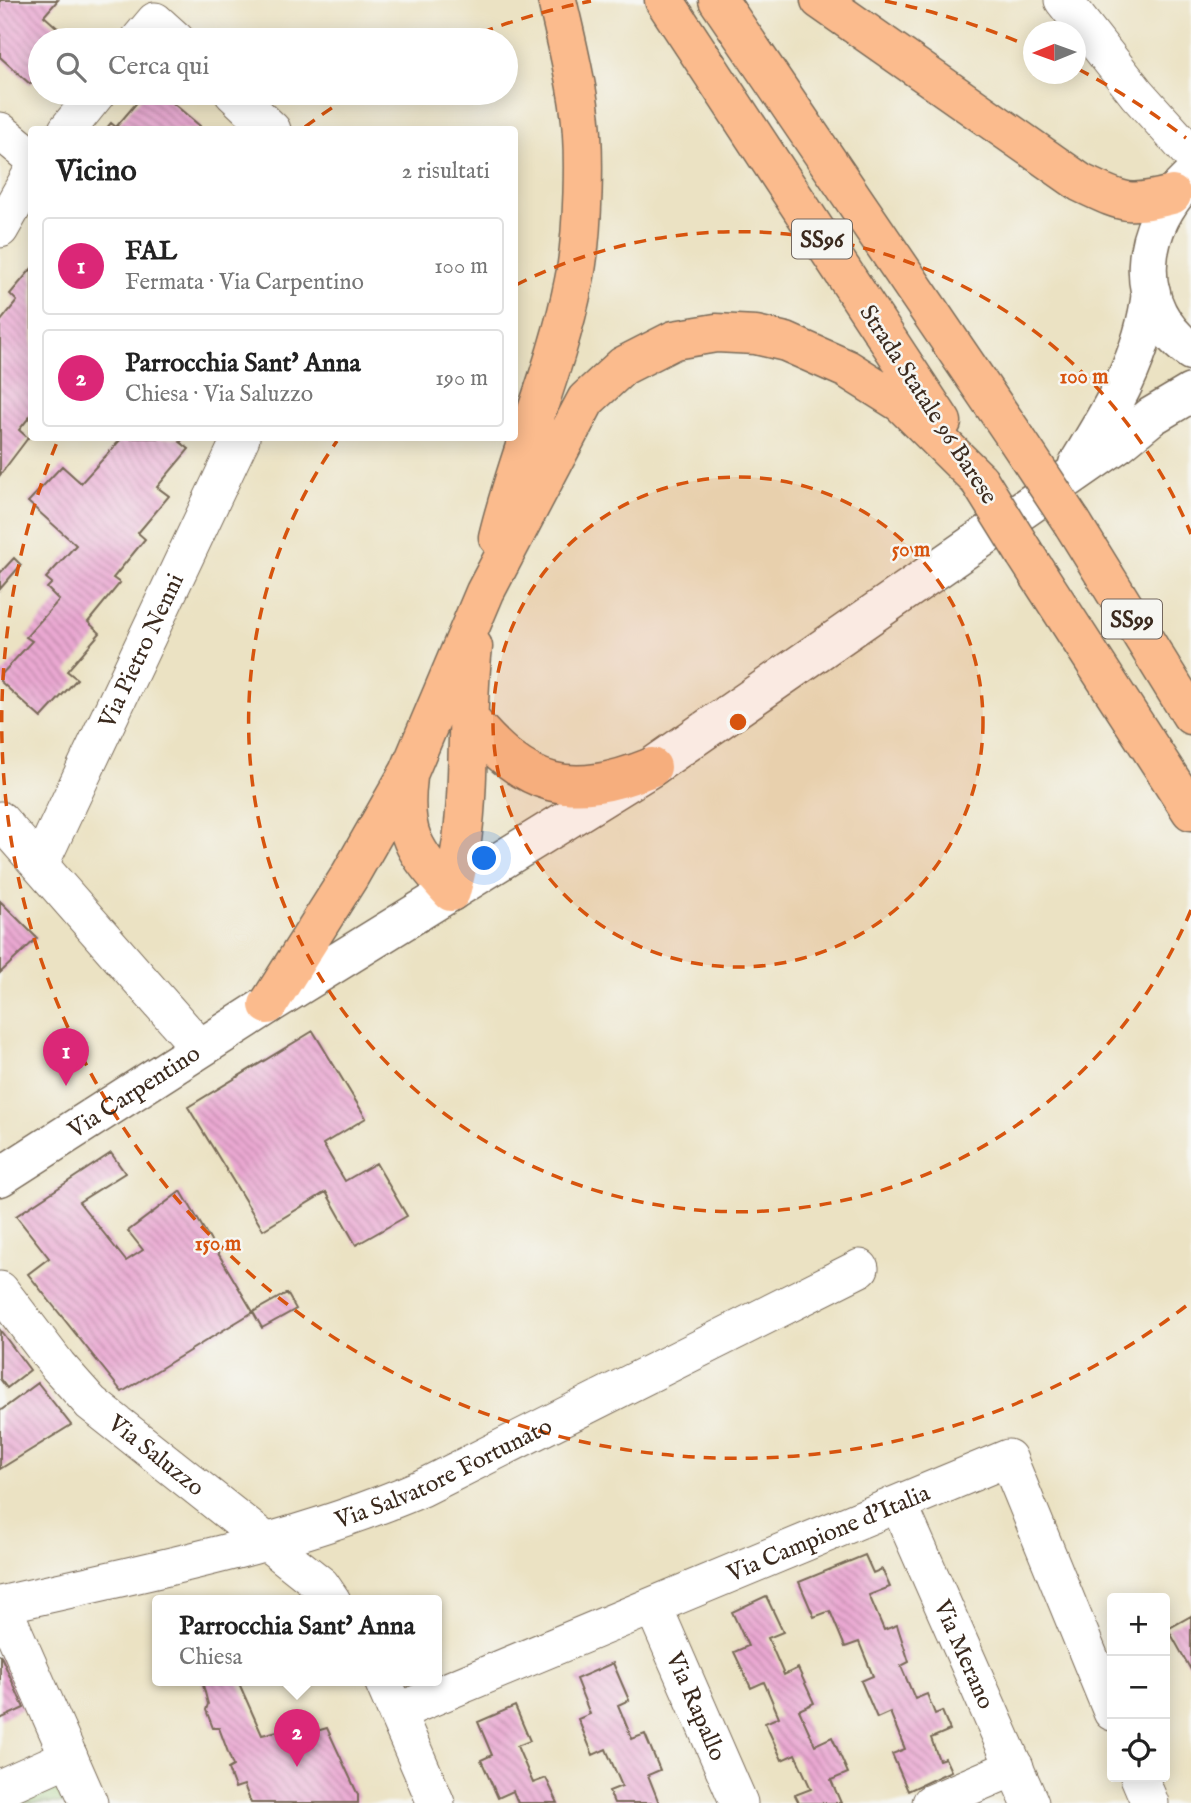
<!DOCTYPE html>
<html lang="it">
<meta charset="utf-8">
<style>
:root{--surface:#fff;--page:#f6f6f6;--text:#222;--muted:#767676;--line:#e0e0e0;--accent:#db2777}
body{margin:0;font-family:"IM FELL English",serif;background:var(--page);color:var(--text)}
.controls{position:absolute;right:21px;bottom:21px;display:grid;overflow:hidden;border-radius:7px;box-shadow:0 4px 18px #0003}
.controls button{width:63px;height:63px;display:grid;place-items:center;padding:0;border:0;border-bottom:2px solid var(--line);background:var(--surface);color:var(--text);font:35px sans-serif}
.compass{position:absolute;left:1023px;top:21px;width:63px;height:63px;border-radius:50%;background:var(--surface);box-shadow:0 4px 18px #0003;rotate:269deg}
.you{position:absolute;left:485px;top:859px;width:24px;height:24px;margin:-18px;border:5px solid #fff;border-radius:50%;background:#1a73e8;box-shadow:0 0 0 10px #1a73e833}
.badge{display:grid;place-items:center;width:46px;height:46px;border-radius:50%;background:var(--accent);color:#fff;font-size:23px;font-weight:700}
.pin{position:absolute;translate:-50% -58px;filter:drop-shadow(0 2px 4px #0008)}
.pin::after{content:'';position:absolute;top:37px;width:24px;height:21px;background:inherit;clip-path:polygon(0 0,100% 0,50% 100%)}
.popup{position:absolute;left:152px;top:1595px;width:290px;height:91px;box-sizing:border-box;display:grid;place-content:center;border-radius:7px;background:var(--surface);filter:drop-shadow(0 2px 5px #0005);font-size:23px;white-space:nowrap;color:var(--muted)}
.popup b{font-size:26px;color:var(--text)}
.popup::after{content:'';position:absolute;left:50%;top:100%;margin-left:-14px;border:14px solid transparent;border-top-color:var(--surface)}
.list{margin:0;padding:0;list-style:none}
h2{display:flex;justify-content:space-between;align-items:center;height:91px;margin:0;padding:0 28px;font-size:30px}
h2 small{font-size:23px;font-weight:400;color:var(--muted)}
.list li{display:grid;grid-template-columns:46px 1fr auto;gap:21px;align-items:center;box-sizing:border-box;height:98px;margin:0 14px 14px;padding:0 14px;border:2px solid var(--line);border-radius:7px}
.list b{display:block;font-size:26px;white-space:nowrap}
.list p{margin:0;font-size:23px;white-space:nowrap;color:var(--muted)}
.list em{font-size:23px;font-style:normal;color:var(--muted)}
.icon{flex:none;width:38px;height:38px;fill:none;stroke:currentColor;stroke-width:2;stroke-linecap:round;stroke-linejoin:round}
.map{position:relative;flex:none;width:1191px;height:1803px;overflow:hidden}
.search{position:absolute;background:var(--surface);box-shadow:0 4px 18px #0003;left:28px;top:28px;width:490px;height:77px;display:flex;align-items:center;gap:18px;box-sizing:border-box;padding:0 24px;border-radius:38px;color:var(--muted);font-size:26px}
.panel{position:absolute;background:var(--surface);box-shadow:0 4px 18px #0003;left:28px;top:126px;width:490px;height:315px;border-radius:7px}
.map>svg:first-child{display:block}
.park{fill:url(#park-crowns);stroke:#6b7a4b;stroke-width:2}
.building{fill:url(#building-back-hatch)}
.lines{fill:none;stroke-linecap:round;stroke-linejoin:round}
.minor-casing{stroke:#796a58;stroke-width:39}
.tertiary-casing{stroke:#796a58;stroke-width:41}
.trunk-casing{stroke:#796a58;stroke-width:41}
.minor{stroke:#fff;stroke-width:37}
.tertiary{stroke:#fff;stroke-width:38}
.trunk{stroke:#fbbb8d;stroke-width:38}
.trunk-bridge-casing{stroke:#796a58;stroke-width:41;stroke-linecap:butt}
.trunk-bridge{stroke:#fbbb8d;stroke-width:38}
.ring{fill:none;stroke:#d7540e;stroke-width:3.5;stroke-dasharray:12 9}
.labels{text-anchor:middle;stroke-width:5;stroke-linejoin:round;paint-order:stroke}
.shield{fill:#f6f6f2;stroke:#73675e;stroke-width:2}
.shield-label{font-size:23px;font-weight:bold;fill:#3b2a1e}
.street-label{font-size:24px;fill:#3b2a1e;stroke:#f6f6f2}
.centre{fill:#d7540e;stroke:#f6f6f2;stroke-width:3.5}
.ring-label{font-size:21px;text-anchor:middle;font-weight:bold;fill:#d7540e;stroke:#f6f6f2;stroke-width:5;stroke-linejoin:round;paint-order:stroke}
</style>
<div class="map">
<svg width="1191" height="1803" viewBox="0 0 1191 1803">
<defs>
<pattern id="park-crowns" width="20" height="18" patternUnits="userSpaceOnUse" patternTransform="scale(1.75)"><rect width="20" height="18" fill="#9bca78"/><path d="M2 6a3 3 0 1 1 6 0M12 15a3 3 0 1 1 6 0" fill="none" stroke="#80a462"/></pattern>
<pattern id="building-back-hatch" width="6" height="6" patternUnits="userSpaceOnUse" patternTransform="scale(1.75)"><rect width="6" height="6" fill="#eaa8d2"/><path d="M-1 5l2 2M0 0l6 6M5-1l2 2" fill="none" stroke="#bf89aa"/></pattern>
</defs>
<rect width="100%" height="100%" fill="#f6f6f2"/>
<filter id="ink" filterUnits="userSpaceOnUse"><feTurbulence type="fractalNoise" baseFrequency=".0143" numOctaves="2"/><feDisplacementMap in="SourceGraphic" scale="14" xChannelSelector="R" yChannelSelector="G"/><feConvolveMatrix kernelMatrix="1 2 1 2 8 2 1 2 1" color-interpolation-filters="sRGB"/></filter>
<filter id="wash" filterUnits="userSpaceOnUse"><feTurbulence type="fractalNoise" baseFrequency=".00686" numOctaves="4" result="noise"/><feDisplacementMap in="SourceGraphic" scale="28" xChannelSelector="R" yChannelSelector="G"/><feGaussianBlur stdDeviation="1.57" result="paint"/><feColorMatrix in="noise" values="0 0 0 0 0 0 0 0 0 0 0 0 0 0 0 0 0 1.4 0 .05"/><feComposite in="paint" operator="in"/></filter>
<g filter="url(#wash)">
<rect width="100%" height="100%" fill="#ebe2c3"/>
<path class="park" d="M56,1781L66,1803H5Z"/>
<g id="blocks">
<path class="building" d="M0,0H58L44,16L71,40H40V73L30,84L0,57Z
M145,93H161L200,126L197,130H105L111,123L116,127Z
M32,268V414L19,430L28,438L0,475V322L17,301L10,294Z
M122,438H184L180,442L189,449L157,487L169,496L138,533L145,539L113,578L120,583L88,622L100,633L67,671L77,679L41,718L0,681V676L32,641L26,637L59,600L47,588L52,583L46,578L76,545L28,502L62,466L81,483Z
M14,558L21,565L0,589V573Z
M0,901L37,938L0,973Z
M313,1031L366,1118L323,1144L345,1181L376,1163L407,1216L356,1245L326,1192L263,1230L188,1107Z
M111,1153L125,1173L79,1202L126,1261L143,1250L128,1231L181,1191L253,1312L122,1392L28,1274L49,1258L16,1216Z
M287,1293L296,1309L262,1328L253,1312Z
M0,1330L30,1370L7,1388L0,1379Z
M38,1383L71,1425L0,1469V1411Z
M865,1555L873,1573L882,1569L890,1587L869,1595L884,1630L897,1625L909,1662L901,1666L915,1699L927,1694L935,1714L942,1711L950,1730L931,1738L939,1760L945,1758L951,1771L908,1791L892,1754L905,1749L890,1712L877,1718L861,1681L873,1676L859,1642L845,1647L830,1611L814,1617L799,1582Z
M766,1596L783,1632L768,1638L784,1675L798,1668L814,1703L799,1710L815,1745L832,1737L848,1773L831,1780L841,1803H799L795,1795L811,1789L795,1754L782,1760L765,1723L779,1717L764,1682L751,1688L734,1652L748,1646L732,1612Z
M1191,1616V1670L1168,1629Z
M0,1654L24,1708L0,1719Z
M613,1663L629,1700L618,1705L632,1739L645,1734L660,1770L648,1775L659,1803H614L609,1791L622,1786L606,1749L593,1755L578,1719L590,1714L576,1679Z
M202,1681H238L262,1735L309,1723L310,1733L327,1728L358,1795V1803H251L244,1785L235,1788L228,1769L233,1766L219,1728H213L206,1710L208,1704Z
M515,1706L530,1741L517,1746L533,1783L546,1778L558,1803H518L513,1791L498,1798L481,1760L492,1755L478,1722Z"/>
</g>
</g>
<g filter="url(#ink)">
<use href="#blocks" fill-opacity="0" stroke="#796a58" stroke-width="2"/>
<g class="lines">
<defs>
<g id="minor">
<path d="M1063,0L1137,94L1191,154"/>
<path d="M139,40L155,21L176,40"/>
<path d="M233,93L272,130"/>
<path d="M67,130L97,93"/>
<path d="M0,131L32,157"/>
<path d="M0,229L32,173"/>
<path d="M0,820L200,1048"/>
<path id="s1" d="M40,864L241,438"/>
<path id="s2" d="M0,1290L58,1366L91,1403L321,1585L332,1601"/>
<path id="s3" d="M899,1505L1030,1803"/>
<path id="s4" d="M0,1605C143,1572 287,1546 422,1488L860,1268"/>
<path d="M2,1605L89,1803"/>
<path id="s5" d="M654,1608L739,1803"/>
<path d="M383,1681L436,1803"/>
<path id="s6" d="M397,1712L1008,1458L1112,1712"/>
<path d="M1139,1777L1150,1803"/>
<path d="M0,1788L69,1757"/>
<path d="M931,1803L1015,1767"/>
</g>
<g id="tertiary">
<path d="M1191,177C1139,225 1128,305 1191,351"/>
<path d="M1078,464C1112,409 1144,357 1151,292"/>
<path id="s7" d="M0,1177L268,1005L652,767L1119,443L1152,416L1191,393"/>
</g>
<path id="trunk" d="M664,0L942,422
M718,0L1016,438
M820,0L1081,183C1122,202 1127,207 1172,195
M1073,524L1191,715
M498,537C519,450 557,368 574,281C583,237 586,149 579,105C574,70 565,35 557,0
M1025,554L1191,811
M470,720C527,788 569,800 652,767
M408,777C401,834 413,850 451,892
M451,892C475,812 463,729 473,647
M268,1005L349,877L409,772L485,592L586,400L623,366L674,340L716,333L756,335L786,342L847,369L901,403L979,480"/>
</defs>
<use href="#minor" class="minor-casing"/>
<use href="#tertiary" class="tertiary-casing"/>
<use href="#trunk" class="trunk-casing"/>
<use href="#minor" class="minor"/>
<use href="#tertiary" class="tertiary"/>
<use href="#trunk" class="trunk"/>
<defs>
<path id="trunk-bridge" d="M1016,438L1073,524
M979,480L1025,554"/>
</defs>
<use href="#trunk-bridge" class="trunk-bridge-casing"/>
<use href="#trunk-bridge" class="trunk-bridge"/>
</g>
</g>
<circle cx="738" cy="722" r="245" fill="#d7540e" fill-opacity=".12"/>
<g class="ring">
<circle cx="738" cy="722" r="245"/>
<path d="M1191 910A490 490 0 1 1 337 441M516 285A490 490 0 0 1 1191 534"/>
<path d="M1186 1306A736 736 0 0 1 58 440M305 127A736 736 0 0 1 353 94M462 40A736 736 0 0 1 591 1M885 1A736 736 0 0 1 1031 47M1078 69A736 736 0 0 1 1186 138"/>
</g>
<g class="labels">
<g class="shield">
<rect x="792" y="219.5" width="60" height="39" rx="5"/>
<rect x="1102" y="599.5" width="60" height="39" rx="5"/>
</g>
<g class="shield-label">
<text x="822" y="247">SS96</text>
<text x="1132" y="627">SS99</text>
</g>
<g class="street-label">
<text transform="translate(929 404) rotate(57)" y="8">Strada Statale 96 Barese</text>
<text dy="8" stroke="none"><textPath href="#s1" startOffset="236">Via Pietro Nenni</textPath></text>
<text dy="8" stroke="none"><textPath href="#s7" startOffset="159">Via Carpentino</textPath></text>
<text dy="8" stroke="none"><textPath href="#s2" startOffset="229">Via Saluzzo</textPath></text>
<text dy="8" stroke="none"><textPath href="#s4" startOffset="464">Via Salvatore Fortunato</textPath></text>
<text dy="8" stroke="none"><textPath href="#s6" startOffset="467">Via Campione d'Italia</textPath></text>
<text dy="8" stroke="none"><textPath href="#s3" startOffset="163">Via Merano</textPath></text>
<text dy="8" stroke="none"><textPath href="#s5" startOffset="107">Via Rapallo</textPath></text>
</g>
</g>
<circle cx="738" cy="722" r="10" class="centre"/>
<g class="ring-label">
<text x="1084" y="383">100 m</text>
<text x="911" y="556">50 m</text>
<text x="218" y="1250">150 m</text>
</g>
</svg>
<div class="controls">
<button>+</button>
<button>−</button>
<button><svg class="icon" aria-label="locate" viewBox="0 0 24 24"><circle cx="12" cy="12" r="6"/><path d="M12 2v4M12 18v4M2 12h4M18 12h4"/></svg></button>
</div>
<svg class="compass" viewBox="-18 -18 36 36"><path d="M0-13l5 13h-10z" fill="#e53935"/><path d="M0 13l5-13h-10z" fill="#767676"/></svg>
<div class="you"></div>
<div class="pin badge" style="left:66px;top:1086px">1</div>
<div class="pin badge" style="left:297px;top:1767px">2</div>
<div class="popup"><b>Parrocchia Sant' Anna</b>Chiesa</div>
<div class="search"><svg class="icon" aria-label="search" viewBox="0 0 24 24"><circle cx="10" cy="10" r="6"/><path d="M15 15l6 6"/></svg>Cerca qui</div>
<section class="panel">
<h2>Vicino<small>2 risultati</small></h2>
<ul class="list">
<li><span class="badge">1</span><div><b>FAL</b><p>Fermata · Via Carpentino</p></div><em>100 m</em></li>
<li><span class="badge">2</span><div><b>Parrocchia Sant' Anna</b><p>Chiesa · Via Saluzzo</p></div><em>190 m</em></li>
</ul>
</section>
</div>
